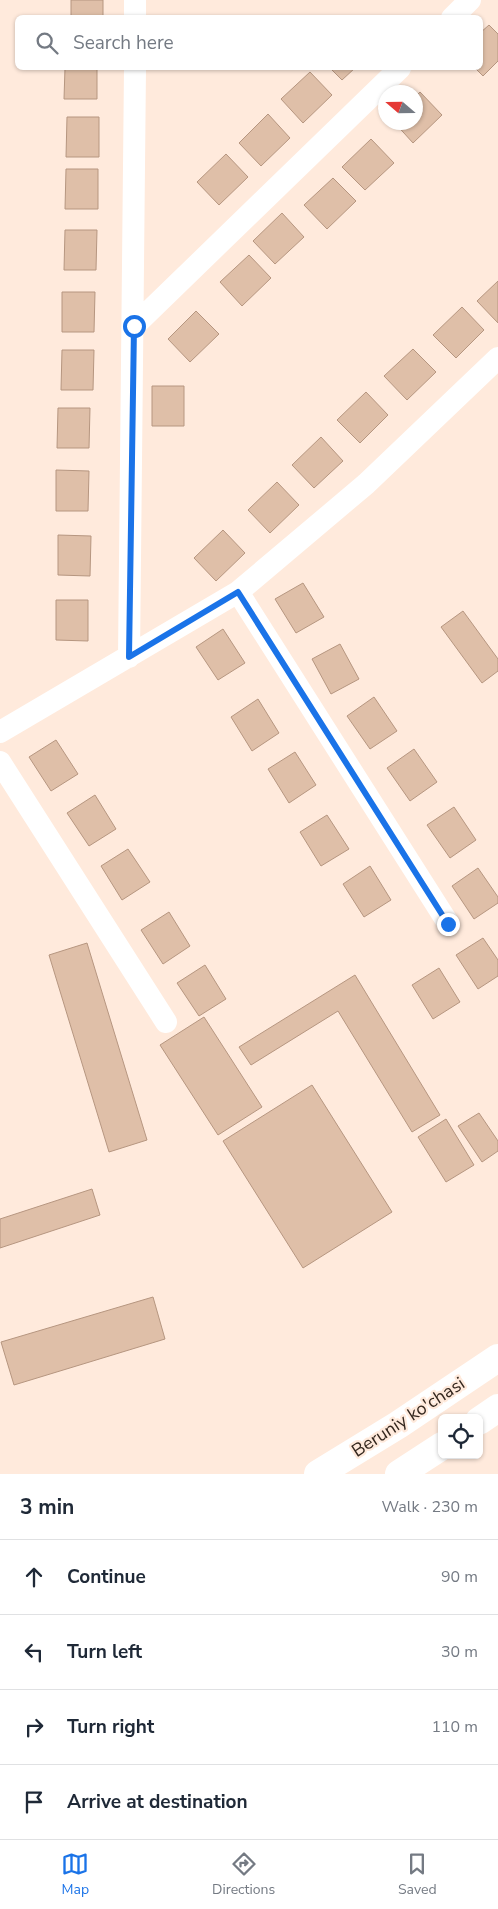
<!DOCTYPE html>
<meta charset="utf-8">
<style>
:root{--surface:#fff;--page:#f2f2f3;--text:#1f2937;--muted:#747a83;--line:#e0e1e3;--accent:#1a73e8}
body{margin:0;font-family:"Nunito Sans",sans-serif;background:var(--page);color:var(--text)}
.controls{position:absolute;right:15px;bottom:15px;display:grid;overflow:hidden;border-radius:8px;box-shadow:0 1px 4px #0004}
.controls button{width:45px;height:45px;display:grid;place-items:center;padding:0;border:0;border-bottom:1px solid var(--line);background:var(--surface);color:var(--text);font:25px sans-serif}
.compass{position:absolute;left:378px;top:85px;width:45px;height:45px;border-radius:50%;background:var(--surface);box-shadow:0 1px 4px #0004;rotate:290deg}
.stop{position:absolute;width:15px;height:15px;margin:-11px;border:4px solid #1a73e8;border-radius:50%;background:#fff}
.stop.end{background:#1a73e8;border-color:#fff;box-shadow:0 1px 5px #0008}
.list{margin:0;padding:0;list-style:none}
h2{display:flex;justify-content:space-between;align-items:center;height:65px;margin:0;padding:0 20px;font-size:21px}
h2 small{font-size:16px;font-weight:400;color:var(--muted)}
.list li{display:grid;grid-template-columns:32px 1fr auto;gap:15px;align-items:center;box-sizing:border-box;height:75px;padding:0 20px;border-top:1px solid var(--line)}
.list b{display:block;font-size:19px;white-space:nowrap}
.list em{font-size:16px;font-style:normal;color:var(--muted)}
.icon{flex:none;width:28px;height:28px;fill:none;stroke:currentColor;stroke-width:2;stroke-linecap:round;stroke-linejoin:round}
.map{position:relative;flex:none;width:498px;height:1474px;overflow:hidden}
.search{position:absolute;background:var(--surface);box-shadow:0 1px 4px #0004;left:15px;right:15px;top:15px;height:55px;display:flex;align-items:center;gap:12px;box-sizing:border-box;padding:0 18px;border-radius:8px;color:var(--muted);font-size:19px}
.sheet{height:365px;background:var(--surface)}
nav{display:flex;justify-content:space-around;align-items:center;box-sizing:border-box;height:70px;border-top:1px solid var(--line);background:var(--surface);font-size:14px;color:var(--muted)}
nav a{display:grid;justify-items:center;gap:2px}
nav .on{color:var(--accent)}
.map>svg:first-child{display:block}
.building{fill:#dfbfa8;stroke:#b69680}
.lines{fill:none;stroke-linecap:round;stroke-linejoin:round}
.minor{stroke:#fff;stroke-width:22}
.secondary{stroke:#fff;stroke-width:28}
.route{stroke:#1a73e8;stroke-width:6}
.labels{text-anchor:middle;stroke-width:4.5;stroke-linejoin:round;paint-order:stroke}
.street-label{font-size:18px;fill:#33261d;stroke:#ffeadc}
</style>
<div class="map">
<svg width="498" height="1474" viewBox="0 0 498 1474">
<rect width="100%" height="100%" fill="#ffeadc"/>
<path class="building" d="M71,0H103V18H71Z
M489,25L498,34V61L483,76L475,68H480V33Z
M65,68H97V99H64Z
M330,68H355L342,80Z
M310,72L332,95L303,123L281,99Z
M420,92L442,115L413,143L394,122H416V96Z
M268,114L290,138L261,166L239,143Z
M67,117H99V157H66Z
M371,139L394,163L365,190L342,167Z
M226,154L248,177L219,205L197,182Z
M66,169H98V209H65Z
M333,178L356,201L327,229L304,205Z
M282,213L304,237L275,264L253,241Z
M65,230H97L96,270H64Z
M249,255L271,278L242,306L220,282Z
M498,281V323L477,301Z
M62,292H95L94,332H62Z
M462,307L484,330L456,358L433,335Z
M196,311L219,334L190,362L168,339Z
M413,349L436,372L407,400L384,376Z
M62,350H94L93,390H61Z
M152,386H184V426H152Z
M366,392L388,415L360,443L337,420Z
M58,408H90L89,448H57Z
M321,437L343,461L314,488L292,465Z
M56,470L89,471L88,511H56Z
M277,482L299,505L270,533L248,510Z
M223,530L245,553L216,581L194,558Z
M58,535L91,536L90,576L58,575Z
M303,583L324,617L296,633L275,599Z
M56,600H88V641L56,640Z
M463,611L498,659V671L482,683L441,627Z
M223,629L245,663L218,680L196,647Z
M340,644L359,679L331,694L312,659Z
M374,697L397,731L370,749L347,716Z
M258,699L279,733L252,751L231,717Z
M56,740L78,774L51,791L29,757Z
M414,749L437,782L410,801L387,768Z
M295,752L316,785L289,803L268,769Z
M95,795L116,829L89,846L67,813Z
M454,807L476,840L450,858L427,825Z
M327,815L349,849L321,866L300,832Z
M128,849L150,882L122,900L101,866Z
M370,866L391,900L364,917L343,884Z
M478,868L498,897V903L474,919L452,886Z
M169,912L190,946L163,964L141,930Z
M483,938L498,960V976L478,989L456,955Z
M87,943L147,1140L109,1152L49,955Z
M205,965L226,999L199,1016L177,983Z
M439,968L460,1002L433,1019L412,985Z
M355,975L440,1115L412,1132L338,1011L251,1065L239,1047Z
M204,1017L262,1107L218,1135L160,1045Z
M312,1085L392,1212L303,1268L223,1141Z
M479,1113L498,1141V1151L482,1162L458,1126Z
M446,1119L474,1165L446,1182L418,1137Z
M92,1189L100,1215L0,1248V1219Z
M153,1297L165,1339L14,1385L1,1342Z"/>
<g class="lines">
<path class="minor" d="M135,18V0
M452,18L470,0
M134,326L400,68
M238,592L448,923
M129,657L135,68
M0,732L238,592L366,484L498,358
M0,762L166,1022"/>
<path class="secondary" d="M479,1421L498,1408
M318,1474L398,1425L498,1358
M399,1474L442,1446"/>
</g>
<g class="lines">
<path class="route" d="M134,326L129,657L238,592L448,924"/>
</g>
<g class="labels">
<g class="street-label">
<text transform="translate(408 1417) rotate(-33)" y="6">Beruniy ko'chasi</text>
</g>
</g>
</svg>
<div class="controls">
<button><svg class="icon" aria-label="locate" viewBox="0 0 24 24"><circle cx="12" cy="12" r="6"/><path d="M12 2v4M12 18v4M2 12h4M18 12h4"/></svg></button>
</div>
<svg class="compass" viewBox="-18 -18 36 36"><path d="M0-13l5 13h-10z" fill="#e53935"/><path d="M0 13l5-13h-10z" fill="#747a83"/></svg>
<div class="stop" style="left:134px;top:326px"></div>
<div class="stop end" style="left:448px;top:924px"></div>
<div class="search"><svg class="icon" aria-label="search" viewBox="0 0 24 24"><circle cx="10" cy="10" r="6"/><path d="M15 15l6 6"/></svg>Search here</div>
</div>
<section class="sheet">
<h2>3 min<small>Walk · 230 m</small></h2>
<ul class="list">
<li><svg class="icon" aria-label="ahead" viewBox="0 0 24 24"><path d="M12 20V5M6 11l6-6 6 6"/></svg><div><b>Continue</b></div><em>90 m</em></li>
<li><svg class="icon" aria-label="left" viewBox="0 0 24 24"><path d="M17 20v-9H6M10 6l-5 5 5 5"/></svg><div><b>Turn left</b></div><em>30 m</em></li>
<li><svg class="icon" aria-label="right" viewBox="0 0 24 24"><path d="M7 20v-9h11M14 6l5 5-5 5"/></svg><div><b>Turn right</b></div><em>110 m</em></li>
<li><svg class="icon" aria-label="arrive" viewBox="0 0 24 24"><path d="M6 21V4h12l-3 4 3 4H6"/></svg><div><b>Arrive at destination</b></div></li>
</ul>
</section>
<nav>
<a class="on"><svg class="icon" aria-label="map" viewBox="0 0 24 24"><path d="M3 6l6-2 6 2 6-2v14l-6 2-6-2-6 2zM9 4v14M15 6v14"/></svg>Map</a>
<a><svg class="icon" aria-label="directions" viewBox="0 0 24 24"><path d="M12 3l9 9-9 9-9-9zM9 14v-3h6M13 9l2 2-2 2"/></svg>Directions</a>
<a><svg class="icon" aria-label="saved" viewBox="0 0 24 24"><path d="M7 4h10v16l-5-4-5 4z"/></svg>Saved</a>
</nav>
